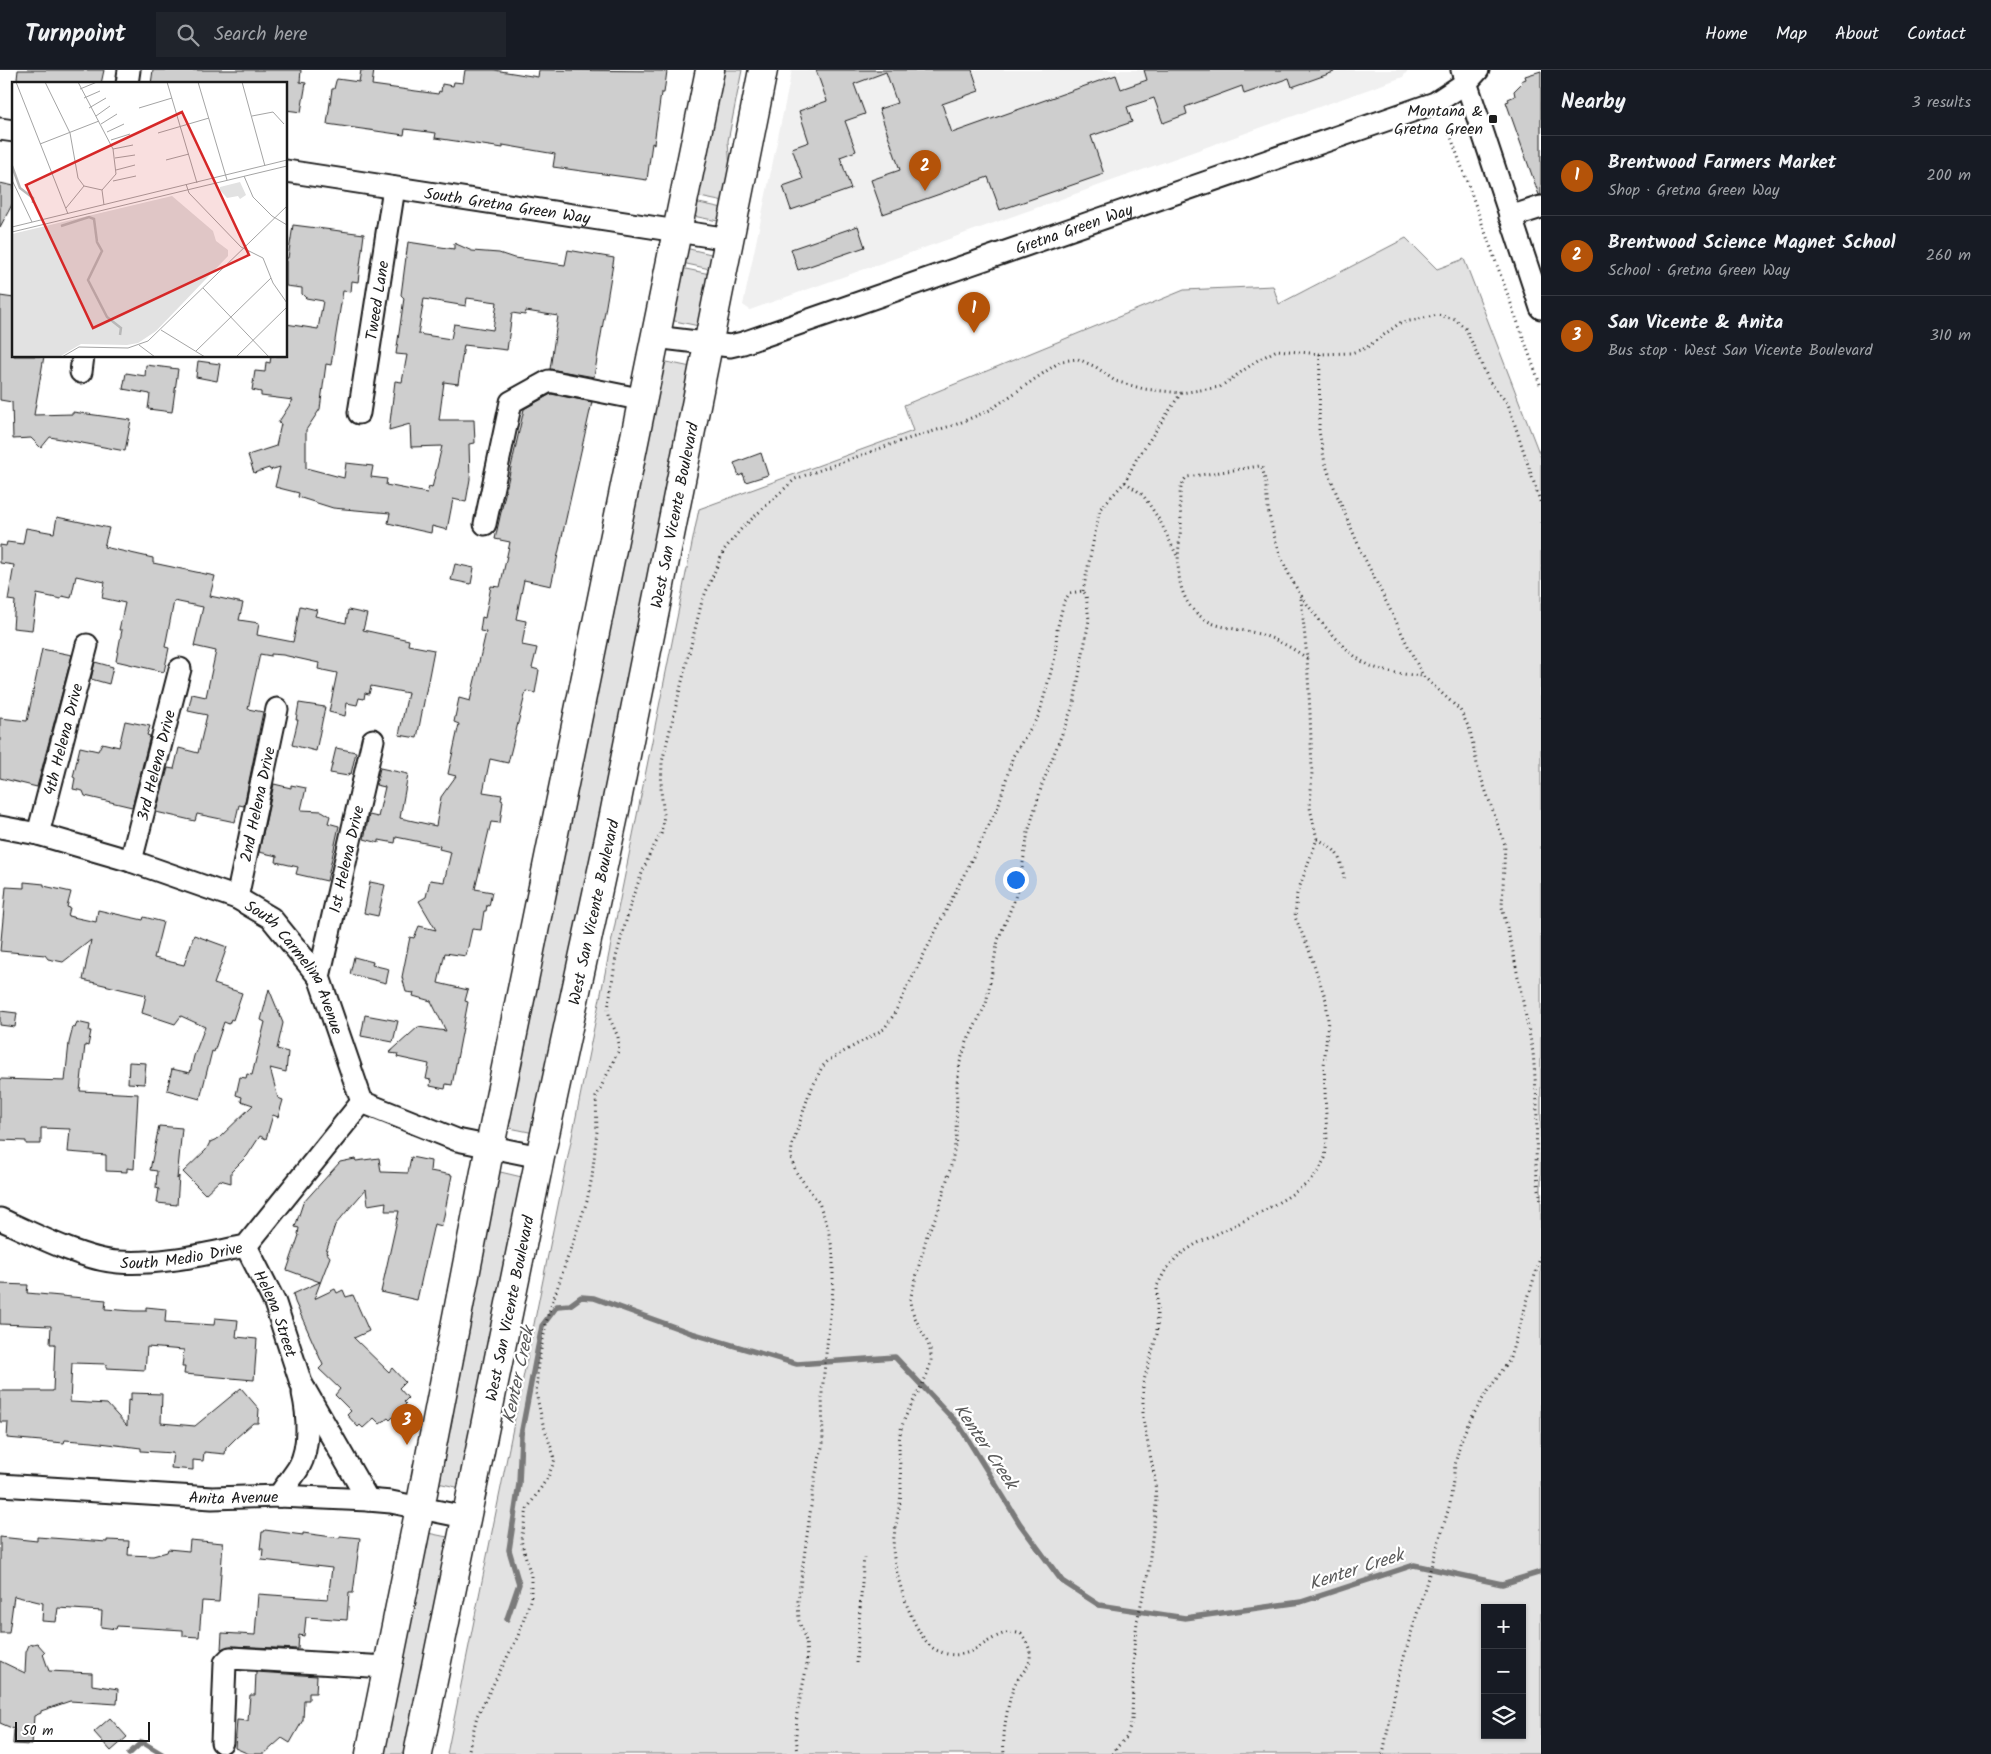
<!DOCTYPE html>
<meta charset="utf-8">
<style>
:root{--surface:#171b24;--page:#20242c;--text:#f1f3f6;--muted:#9ea1a6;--line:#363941;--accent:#b45309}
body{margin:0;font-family:Kalam,sans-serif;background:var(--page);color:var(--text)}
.controls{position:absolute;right:15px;bottom:15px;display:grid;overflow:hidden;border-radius:0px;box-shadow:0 1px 4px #0004}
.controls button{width:45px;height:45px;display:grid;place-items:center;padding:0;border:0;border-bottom:1px solid var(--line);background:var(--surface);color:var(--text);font:25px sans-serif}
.scale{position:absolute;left:15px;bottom:12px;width:135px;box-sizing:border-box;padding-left:5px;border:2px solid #1c1c1c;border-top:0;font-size:14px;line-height:18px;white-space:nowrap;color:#1c1c1c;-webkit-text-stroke:4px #fff;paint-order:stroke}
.you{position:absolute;left:1015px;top:809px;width:18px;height:18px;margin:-12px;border:4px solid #fff;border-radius:50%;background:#1a73e8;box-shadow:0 0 0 8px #1a73e833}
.badge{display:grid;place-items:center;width:32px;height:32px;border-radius:50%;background:var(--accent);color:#fff;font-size:16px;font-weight:700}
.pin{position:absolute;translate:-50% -41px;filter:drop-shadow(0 1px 2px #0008)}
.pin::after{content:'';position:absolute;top:26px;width:18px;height:15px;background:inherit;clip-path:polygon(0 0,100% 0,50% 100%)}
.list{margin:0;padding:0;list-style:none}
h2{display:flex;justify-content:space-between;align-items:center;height:65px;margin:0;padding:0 20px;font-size:21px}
h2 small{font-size:16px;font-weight:400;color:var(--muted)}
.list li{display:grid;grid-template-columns:32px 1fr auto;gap:15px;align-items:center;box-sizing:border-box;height:80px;padding:0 20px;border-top:1px solid var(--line)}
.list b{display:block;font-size:19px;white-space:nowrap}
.list p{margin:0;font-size:16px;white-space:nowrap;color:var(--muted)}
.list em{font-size:16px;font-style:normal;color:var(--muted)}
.icon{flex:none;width:28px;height:28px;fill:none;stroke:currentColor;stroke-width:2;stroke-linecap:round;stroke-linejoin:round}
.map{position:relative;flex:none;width:1541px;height:1684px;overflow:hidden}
header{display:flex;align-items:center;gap:30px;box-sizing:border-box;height:70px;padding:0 25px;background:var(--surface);border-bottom:1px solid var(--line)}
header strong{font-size:24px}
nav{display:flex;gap:28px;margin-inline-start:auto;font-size:18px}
.search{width:350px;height:45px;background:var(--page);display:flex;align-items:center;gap:12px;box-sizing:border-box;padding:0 18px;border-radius:0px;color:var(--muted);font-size:19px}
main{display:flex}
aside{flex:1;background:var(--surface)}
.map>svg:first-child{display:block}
.built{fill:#f0f0f0}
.green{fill:#e2e2e2;stroke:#7f7f7f;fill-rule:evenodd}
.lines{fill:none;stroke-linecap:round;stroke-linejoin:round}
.stream{stroke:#7a7a7a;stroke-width:5.5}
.building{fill:#cecece;stroke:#1c1c1c;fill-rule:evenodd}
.minor-casing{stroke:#1c1c1c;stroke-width:25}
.major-casing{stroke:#1c1c1c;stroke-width:31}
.path{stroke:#1c1c1c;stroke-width:3;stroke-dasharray:1 4;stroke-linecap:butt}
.minor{stroke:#fff;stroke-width:21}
.major{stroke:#fff;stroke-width:28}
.poi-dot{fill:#1c1c1c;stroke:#fff;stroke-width:2}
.labels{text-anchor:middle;stroke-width:4.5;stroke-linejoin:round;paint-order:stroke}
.poi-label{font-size:16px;fill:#1c1c1c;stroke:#fff;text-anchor:end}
.street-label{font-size:16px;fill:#1c1c1c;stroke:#fff}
.water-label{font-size:18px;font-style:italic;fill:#5a5a5a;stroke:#fff}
.inset-river{fill:none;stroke:#b8b8b8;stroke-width:2.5}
.inset-road{fill:none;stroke:#a4a4a4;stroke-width:1}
.view{fill:#d62828;fill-opacity:0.15;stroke:#d62828;stroke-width:2.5}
.inset-edge{fill:none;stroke:#1c1c1c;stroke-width:2.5}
</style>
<header>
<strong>Turnpoint</strong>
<div class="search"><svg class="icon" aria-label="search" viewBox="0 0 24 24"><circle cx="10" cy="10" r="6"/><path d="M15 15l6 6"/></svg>Search here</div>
<nav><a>Home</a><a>Map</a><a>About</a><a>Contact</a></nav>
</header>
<main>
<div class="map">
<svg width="1541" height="1684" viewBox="0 0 1541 1684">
<rect width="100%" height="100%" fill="#fff"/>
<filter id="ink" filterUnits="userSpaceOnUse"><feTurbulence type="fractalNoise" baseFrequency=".02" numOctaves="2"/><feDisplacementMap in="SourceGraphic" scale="10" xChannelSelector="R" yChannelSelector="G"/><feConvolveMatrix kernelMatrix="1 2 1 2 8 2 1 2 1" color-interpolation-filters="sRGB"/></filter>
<g filter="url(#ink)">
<path class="built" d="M792,0H1408L1403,7L750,240L743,235Z"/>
<path class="green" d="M721,0H742L728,71L730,100L724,132L695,126Z
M694,132L723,138L721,149L718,151L693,146Z
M1406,168L1437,199L1464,189L1541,388V1684H447L699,439L913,361L904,335L1184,220L1273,216L1279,234ZM1485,1538H1522V1665H1485Z
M685,178L711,184L713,188L710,199L682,193Z
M681,198L710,204L699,256L670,250Z
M662,291L691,297L534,1063L505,1057Z
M496,1101L526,1108L461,1418L433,1412Z
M423,1462L452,1468L407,1684H378Z"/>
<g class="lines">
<path class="stream" d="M507,1549L519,1514L509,1480L519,1414L521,1365L542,1256L557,1236L570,1235L581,1227L594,1228L691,1263L797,1294L895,1287L959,1355L1020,1454L1062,1511L1099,1535L1185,1548L1301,1532L1414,1495L1502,1514L1541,1502
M129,1684L142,1672L162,1684"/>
</g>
<path class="building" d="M18,0H104L101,14H53L17,9Z
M153,0H301L300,12L306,13L301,42L286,40V14H151Z
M361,0H374L372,15L438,24L439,21L441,22L442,14L453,16L454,12L463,13L465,0H494L538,7L539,0L667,1L664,23H661L654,74L652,73L647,110L553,97L555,84L503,75V78L435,68L436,63L405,59L404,65L327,54L332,19H334L336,11L337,9L359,12Z
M816,0H972L979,21L942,34L952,63L1116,5L1121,19L1147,10L1144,0H1334V2L1292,17L1289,8L1244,24L1242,16L1185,37L1187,44L1163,53L1154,28L1127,37L1132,52L1091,66L1104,104L1000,140L988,107L883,144L871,110L900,100L879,39L897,33L886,2L854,14L865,44L845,51L856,81L840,87L851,119L791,140L783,116L803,109L792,78L809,72L799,41L827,31Z
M1541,1V125H1539L1506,32L1509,31L1508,29L1515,26L1514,21L1522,13L1521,11L1526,9L1525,6Z
M0,113L14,116V131L0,157Z
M293,155L364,164L358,212L352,211L351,222L343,221L331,295L326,294L320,339L306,360V398L344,408L346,393L373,396L371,407L387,409L386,415L427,423L429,417L432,418L442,376L411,377L410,354L389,360L395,311L402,312L407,285L396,284L404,228L401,225L408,172L454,179V173L472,181L499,183L514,188L565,195L568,180L614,188L594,307L550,299L558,246L526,241L525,245L512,243L507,280L464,275L458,314L444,312L439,350H474L475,373L469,374L470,409L466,432L453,429L447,460L432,456L431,463L417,460L388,453L390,443L333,438L298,427L299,423L275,417L280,397L270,400L269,398L254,403L248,385L276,376L281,354L278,353L293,330L261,326V322L252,320L255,301L265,302L266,292L270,293L271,286H286V254L318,259L323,231L306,228L302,224V218L286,216V188H288ZM467,228L497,232L493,260L454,254L451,269L418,264L424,229L466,236Z
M858,156L865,177L798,200L791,179Z
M0,226L14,228V286H44L34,345L73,344V342L131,350L125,381L50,367L41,378L31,368L13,369L12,332L0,330Z
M198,291L220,294L217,311L196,307Z
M146,295L178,299L172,342L148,339L150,324L123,319L126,303L145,306Z
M551,324L592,332L551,516L524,510L516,549L526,551L522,575L537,578L532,598L539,600L535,623L526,621L508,693L490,689L483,722L502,725L501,730L503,731L500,753L491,752L475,819L492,822L489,836L487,835L486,841H484L481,860L472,859L466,886L445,883L438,913L468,920L465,931L468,932L452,1015L446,1014L445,1019L430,1016L431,1010L426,1009L429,994L397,987L398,984L389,983L418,957L446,961L431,931L413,926L414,923L406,922L402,907L410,867L414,868L419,856L436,860L419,831L426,827L430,810L444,812L451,782L439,779L440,776L396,767L395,773L379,770V773L364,769L369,745L378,747L385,717L376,715L380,698L408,704L400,748L436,756L441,727L456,706L448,704L459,654L454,652L459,628L470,631L486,562L480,561L482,547L485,548L491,516L500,517L510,472L495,469L524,339Z
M761,383L768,405L746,412L743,404L739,406L734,393Z
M57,447L109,458L104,477L153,488V493L215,506L210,526L243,533L239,550L259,553L257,565L293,572L300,536L317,540L315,546L346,553L348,540L367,544L363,560L409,570L408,575L434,580L417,668L399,665L408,623L371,616L369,624L365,623L364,629L359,628L357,635L347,633L345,646L329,642L337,603L318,599L319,593L283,585L271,584V586L260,584L248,639L263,642L244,736L239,735L235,752L197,744L195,751L156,742L168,698L174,699L179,678L198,683L207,645L188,641L192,624L206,627L216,581L194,576L203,537L174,531L165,577L169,578L164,602L116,591L122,560H119L125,533L102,528L105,512L76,506L71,528L62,526L61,529L37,524L32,560L13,558L15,531L8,530L14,495L0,493V475L6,476L7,472L23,474L26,458L54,463Z
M455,494L474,498L471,514L451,510Z
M42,579L72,585L37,717L0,708V648L27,651Z
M95,592L113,597L109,614L91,609Z
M299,633L325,637L316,681L292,675L298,650H296Z
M125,651L150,656L147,665L150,666L132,737L85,726L83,721L73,719L75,708L73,707L80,677L98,681L102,673L119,677Z
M336,678L356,682L351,704L349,703L348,706L330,703Z
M274,714L291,718V715L306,718L301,740L322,741L330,746L328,753L339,756L327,811L296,804L298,797L276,792L277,786L259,782Z
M24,812L44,814V816L71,822L67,837L70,838L68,846L96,852L98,840L143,850L144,847L163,852L154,888L184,895L194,865L227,877L214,914L242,923L233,950L231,949L229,954L224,952L214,982L212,981L200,1029L167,1020L172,999L190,1003L194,986L205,957L181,946L175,954L142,943L146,925L83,910L91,870L63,892L48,889L45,885L0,881L6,817L24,818Z
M370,812L385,815L378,846L364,843Z
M354,887L373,892L372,895L389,899L386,913L350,904Z
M269,919L283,953L277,979L288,982L286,1002L270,998L278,1028L283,1030L278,1047L273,1045L266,1069L260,1066L247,1086L231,1102V1113L220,1110L205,1124L183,1102L206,1080L210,1072L219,1068L253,1035L241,1031L242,1027L236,1025L240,1007L246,1008L247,1004L252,1005L265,952L261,950Z
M0,941L17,943L15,957L0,955Z
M365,945L398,951L393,972L361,966Z
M77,952L90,955L89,961H91L88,976L85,975L80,1021L138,1024L134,1099L127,1098V1102L106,1101V1085L68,1082L70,1059L41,1058V1074H26V1071L0,1070V1009L65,1011L69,973L73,957L75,958Z
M129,992L146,993L144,1014L128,1013Z
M159,1056L182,1058L177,1109L179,1106L177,1135L157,1133L159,1119L156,1118L157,1101L150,1100Z
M411,1087L431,1091L430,1101L452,1105L442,1156L434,1154L417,1230L381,1222L399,1141H385L386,1132L368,1135L366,1119L335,1155L326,1182L330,1187L314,1229L335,1219L337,1223L343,1220L346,1227L353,1225L369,1261L354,1268L389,1302L392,1298L405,1312L399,1318L408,1328L404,1332L406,1334L390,1350L388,1348L380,1354L374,1348L363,1358L360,1355L358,1357L347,1345L351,1341L335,1325L340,1319L319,1299L323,1295L295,1232L293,1224L320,1212L287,1200L299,1165L298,1164L299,1158L295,1157L303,1133L340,1092L355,1089L356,1091L379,1088L381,1102L408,1103Z
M0,1214L28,1215L27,1223L106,1230L105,1239L134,1241H146V1237L166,1239L165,1252L214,1255L215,1248L238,1250L236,1267L257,1269L254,1310L184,1304L185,1297H182L184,1280L147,1277L145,1300L106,1298V1294L72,1293L70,1332L107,1334L127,1356L128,1330L131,1331V1323L162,1324L161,1353L195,1356L241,1318L259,1339L258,1353H253L236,1368L226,1378L225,1384L204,1382L203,1391L193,1390V1400L171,1398L173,1383L141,1381V1378L92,1372L65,1370L64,1373L7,1368L8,1352H0V1321H53L55,1274H50L51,1256L0,1254Z
M265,1460L303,1465V1463L340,1468V1466L360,1468L353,1523H349L347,1550L306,1547L304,1566L299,1565L298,1579L231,1576L221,1579L222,1563L255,1565L258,1524L328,1529L332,1498L262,1490L263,1479H260L262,1462H264Z
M0,1467L37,1471V1467L107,1472V1470L129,1471L128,1485L153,1486L167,1482L168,1479L189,1481L190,1470L223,1473L219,1532L202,1531L199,1567L183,1566V1560L117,1556L116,1559L101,1557L102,1541L58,1538L56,1552L42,1551L43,1533L14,1526L9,1563H0Z
M37,1573L45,1582L43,1584L49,1601L92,1603V1615L118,1619L117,1634L70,1631L41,1641V1643L34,1646L32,1675L13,1674L14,1659L0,1653V1591L25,1603L26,1582L29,1575Z
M256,1602L317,1606L316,1623H309V1630H304L303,1650L290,1673L282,1668L264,1684H249L235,1678L237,1650L248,1651L250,1625H255Z
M110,1648L127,1667L111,1681L94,1662Z"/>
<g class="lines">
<defs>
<g id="minor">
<path d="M1462,0L1541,238"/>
<path d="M127,14L129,0"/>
<path d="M0,59L14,61"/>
<path id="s1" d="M286,101L729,169"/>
<path d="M1510,147L1541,137"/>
<path id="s2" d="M655,267L730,276L743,273L1435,33L1467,12L1478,0"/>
<path d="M81,302L83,286"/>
<path id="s3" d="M359,343L394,118"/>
<path d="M485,454L511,332L549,311L644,330"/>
<path id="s4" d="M0,757L38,764L131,791L237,828L271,848L319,907L362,1032L457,1070L540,1087"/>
<path id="s5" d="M38,764L87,575"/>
<path id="s6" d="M131,791L180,599"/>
<path id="s7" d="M237,828L277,639"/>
<path id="s8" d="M319,907L373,670"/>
<path id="s9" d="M0,1149C31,1163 84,1190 118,1192C161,1195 204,1184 246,1176L362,1032"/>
<path id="s10" d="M246,1176L275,1233L301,1313L368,1430"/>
<path id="s11" d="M0,1415L212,1428L279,1426L368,1430L391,1432L465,1447"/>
<path d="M279,1426C285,1416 293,1407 299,1397C310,1377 308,1345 303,1323"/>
<path d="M222,1672L225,1593L230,1588L387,1597"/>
</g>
<g id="major">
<path d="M370,1684L420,1438L490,1076L710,0"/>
<path id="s12" d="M418,1684L540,1087L613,750L763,0"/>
</g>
</defs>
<use href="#minor" class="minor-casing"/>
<use href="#major" class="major-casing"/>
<path class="path" d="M1448,59L1541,317
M1320,284L1319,361L1325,393L1337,425L1361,481L1423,606L1460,640L1470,660L1478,699L1505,775L1502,837L1513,882L1533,982L1537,1033L1536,1100L1541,1132
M1125,412L1143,425L1160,451L1177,486
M1083,521L1100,439L1125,412L1136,390L1181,323
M1307,588C1292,578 1277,569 1259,564C1245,560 1229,559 1214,554C1173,537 1176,494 1181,458C1182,442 1175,418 1187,407L1260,396L1262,398C1267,412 1266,429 1269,444C1278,491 1297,526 1329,561C1340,572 1350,584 1363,592C1381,603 1403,604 1423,606
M1317,769C1340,780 1340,788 1345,812
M856,1593L864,1486
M468,1684L477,1646L518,1566L531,1528V1506L521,1470L527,1439L548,1407L555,1389L543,1354L536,1323L538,1294L548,1245L587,1131L592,1107L597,1061L596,1027L618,982L619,974L618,967L610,949L608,939L616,887L633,826L650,783L661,764L664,745L661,721L662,692L702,531L724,480L742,458L795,409L898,372L957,354L990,340L1061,291L1078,289L1096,297L1115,311L1144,319L1181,323L1220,317L1258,290L1277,280L1320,284L1351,283L1366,278L1400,253L1438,245L1455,249L1466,259L1489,311L1508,334L1541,434
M798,1684L796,1666L797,1643L807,1595L806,1571L799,1551L798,1531L815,1407L823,1373L822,1322L833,1218V1182L827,1155L819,1133L796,1102L791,1088L792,1076L809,1024L822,997L829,990L884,959L893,946L998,737L1013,686L1039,645L1055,587L1057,560L1064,531L1070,523L1083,521L1086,525L1089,550L1074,633L1042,715L1028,762L1020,811L1014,831L998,870L986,934L967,972L960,992L957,1013L956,1069L952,1092L938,1142L927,1165L910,1230C911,1250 933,1272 931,1290C927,1313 909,1334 902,1356C896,1374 901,1395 901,1413C902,1435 894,1456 893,1477C893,1501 914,1569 936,1580C970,1596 983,1567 1010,1562C1013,1562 1018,1563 1021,1564C1027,1573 1031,1578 1030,1589C1029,1597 1020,1605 1016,1612C1008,1628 1002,1665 1004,1684
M1113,1684L1118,1676L1127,1667L1132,1650L1134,1578L1137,1552L1148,1503L1156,1435L1155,1409L1143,1349V1314L1157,1264V1216L1166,1199L1179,1185L1196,1174L1260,1143L1286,1128L1307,1114L1318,1102L1325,1088L1327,1070L1324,996L1328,950L1326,930L1308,877L1295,847L1297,824L1317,769L1310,738L1312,702L1310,642L1307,588L1301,528
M1383,1684L1398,1607L1450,1434L1455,1395L1460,1373L1469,1352L1485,1325L1509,1291L1541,1185"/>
<use href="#minor" class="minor"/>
<use href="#major" class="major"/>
</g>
</g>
<rect class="poi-dot" x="1488" y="44" width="10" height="10" rx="2.5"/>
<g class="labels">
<g class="poi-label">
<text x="1483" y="46">Montana &amp;<tspan x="1483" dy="18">Gretna Green</tspan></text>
</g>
<g class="street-label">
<text dy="6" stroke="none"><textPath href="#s1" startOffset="224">South Gretna Green Way</textPath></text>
<text dy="6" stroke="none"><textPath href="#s2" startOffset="439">Gretna Green Way</textPath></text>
<text dy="6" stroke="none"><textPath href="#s3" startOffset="114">Tweed Lane</textPath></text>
<text dy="6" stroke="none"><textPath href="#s12" startOffset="1265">West San Vicente Boulevard</textPath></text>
<text dy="6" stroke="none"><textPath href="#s5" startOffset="98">4th Helena Drive</textPath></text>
<text dy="6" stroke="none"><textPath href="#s6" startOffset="99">3rd Helena Drive</textPath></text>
<text dy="6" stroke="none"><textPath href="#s7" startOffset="96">2nd Helena Drive</textPath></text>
<text dy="6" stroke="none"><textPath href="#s8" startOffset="121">1st Helena Drive</textPath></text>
<text dy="6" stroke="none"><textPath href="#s12" startOffset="860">West San Vicente Boulevard</textPath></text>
<text dy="6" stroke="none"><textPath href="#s4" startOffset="341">South Carmelina Avenue</textPath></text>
<text dy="6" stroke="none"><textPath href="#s9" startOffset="190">South Medio Drive</textPath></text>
<text dy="6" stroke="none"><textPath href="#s12" startOffset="455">West San Vicente Boulevard</textPath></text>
<text dy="6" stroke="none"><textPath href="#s10" startOffset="74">Helena Street</textPath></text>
<text dy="6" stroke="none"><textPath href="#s11" startOffset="234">Anita Avenue</textPath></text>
</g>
<g class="water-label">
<text transform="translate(518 1305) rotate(-78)" y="6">Kenter Creek</text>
<text transform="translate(986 1376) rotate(56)" y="6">Kenter Creek</text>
<text transform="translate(1356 1499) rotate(-18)" y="6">Kenter Creek</text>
</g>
</g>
<g transform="translate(12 12)">
<rect width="275" height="275" fill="#fff"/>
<path d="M228,100L234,113L228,117L226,114L215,116L208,108V105ZM160,114L201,149L204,159L216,168V174L144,249L126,261L115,263L69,262L47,275H0V152Z" fill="#e2e2e2"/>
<path class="inset-river" d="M0,84L8,106L21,116V121M49,144L77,135L82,137L85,160L90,169L76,198L95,235L109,246L108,253"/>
<path class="inset-road" d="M4,0L56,132M33,0L58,51L66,96L72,104L90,108M66,0L101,67L104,92L90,108L92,123M155,0L185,101M186,0L215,98M230,0L253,84M68,7L85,0M72,16L88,9M77,26L94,16M127,26L160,16M84,34L98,24M240,34L261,30L272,42M89,42L105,32M95,50L112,42M146,51L197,36M99,58L118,52M28,62L87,39M101,67L121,63M103,76L123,73M154,78L177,72M104,88L123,83M232,94L241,115L260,134L275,143M0,98L20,140M101,99L124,94M174,102L177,111L229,165L251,176L261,201L275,221M54,126L72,104M0,145L275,78M0,150L275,84M191,206L257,275M149,248L193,275M127,263L143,275M184,269L259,196M50,275L67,265L116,266L136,259L275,124M224,275L275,225"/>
<path class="view" d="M170,30L237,173L81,246L14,103Z"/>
<rect width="275" height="275" class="inset-edge"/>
</g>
</svg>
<div class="controls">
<button>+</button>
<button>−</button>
<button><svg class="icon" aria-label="layers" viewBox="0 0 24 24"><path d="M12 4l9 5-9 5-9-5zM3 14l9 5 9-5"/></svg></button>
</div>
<div class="scale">50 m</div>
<div class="you"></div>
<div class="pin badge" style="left:974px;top:263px">1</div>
<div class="pin badge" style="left:925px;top:121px">2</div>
<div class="pin badge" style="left:407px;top:1375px">3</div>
</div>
<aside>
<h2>Nearby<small>3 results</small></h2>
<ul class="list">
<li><span class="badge">1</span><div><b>Brentwood Farmers Market</b><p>Shop · Gretna Green Way</p></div><em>200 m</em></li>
<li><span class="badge">2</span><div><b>Brentwood Science Magnet School</b><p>School · Gretna Green Way</p></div><em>260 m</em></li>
<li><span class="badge">3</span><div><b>San Vicente &amp; Anita</b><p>Bus stop · West San Vicente Boulevard</p></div><em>310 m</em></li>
</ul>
</aside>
</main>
